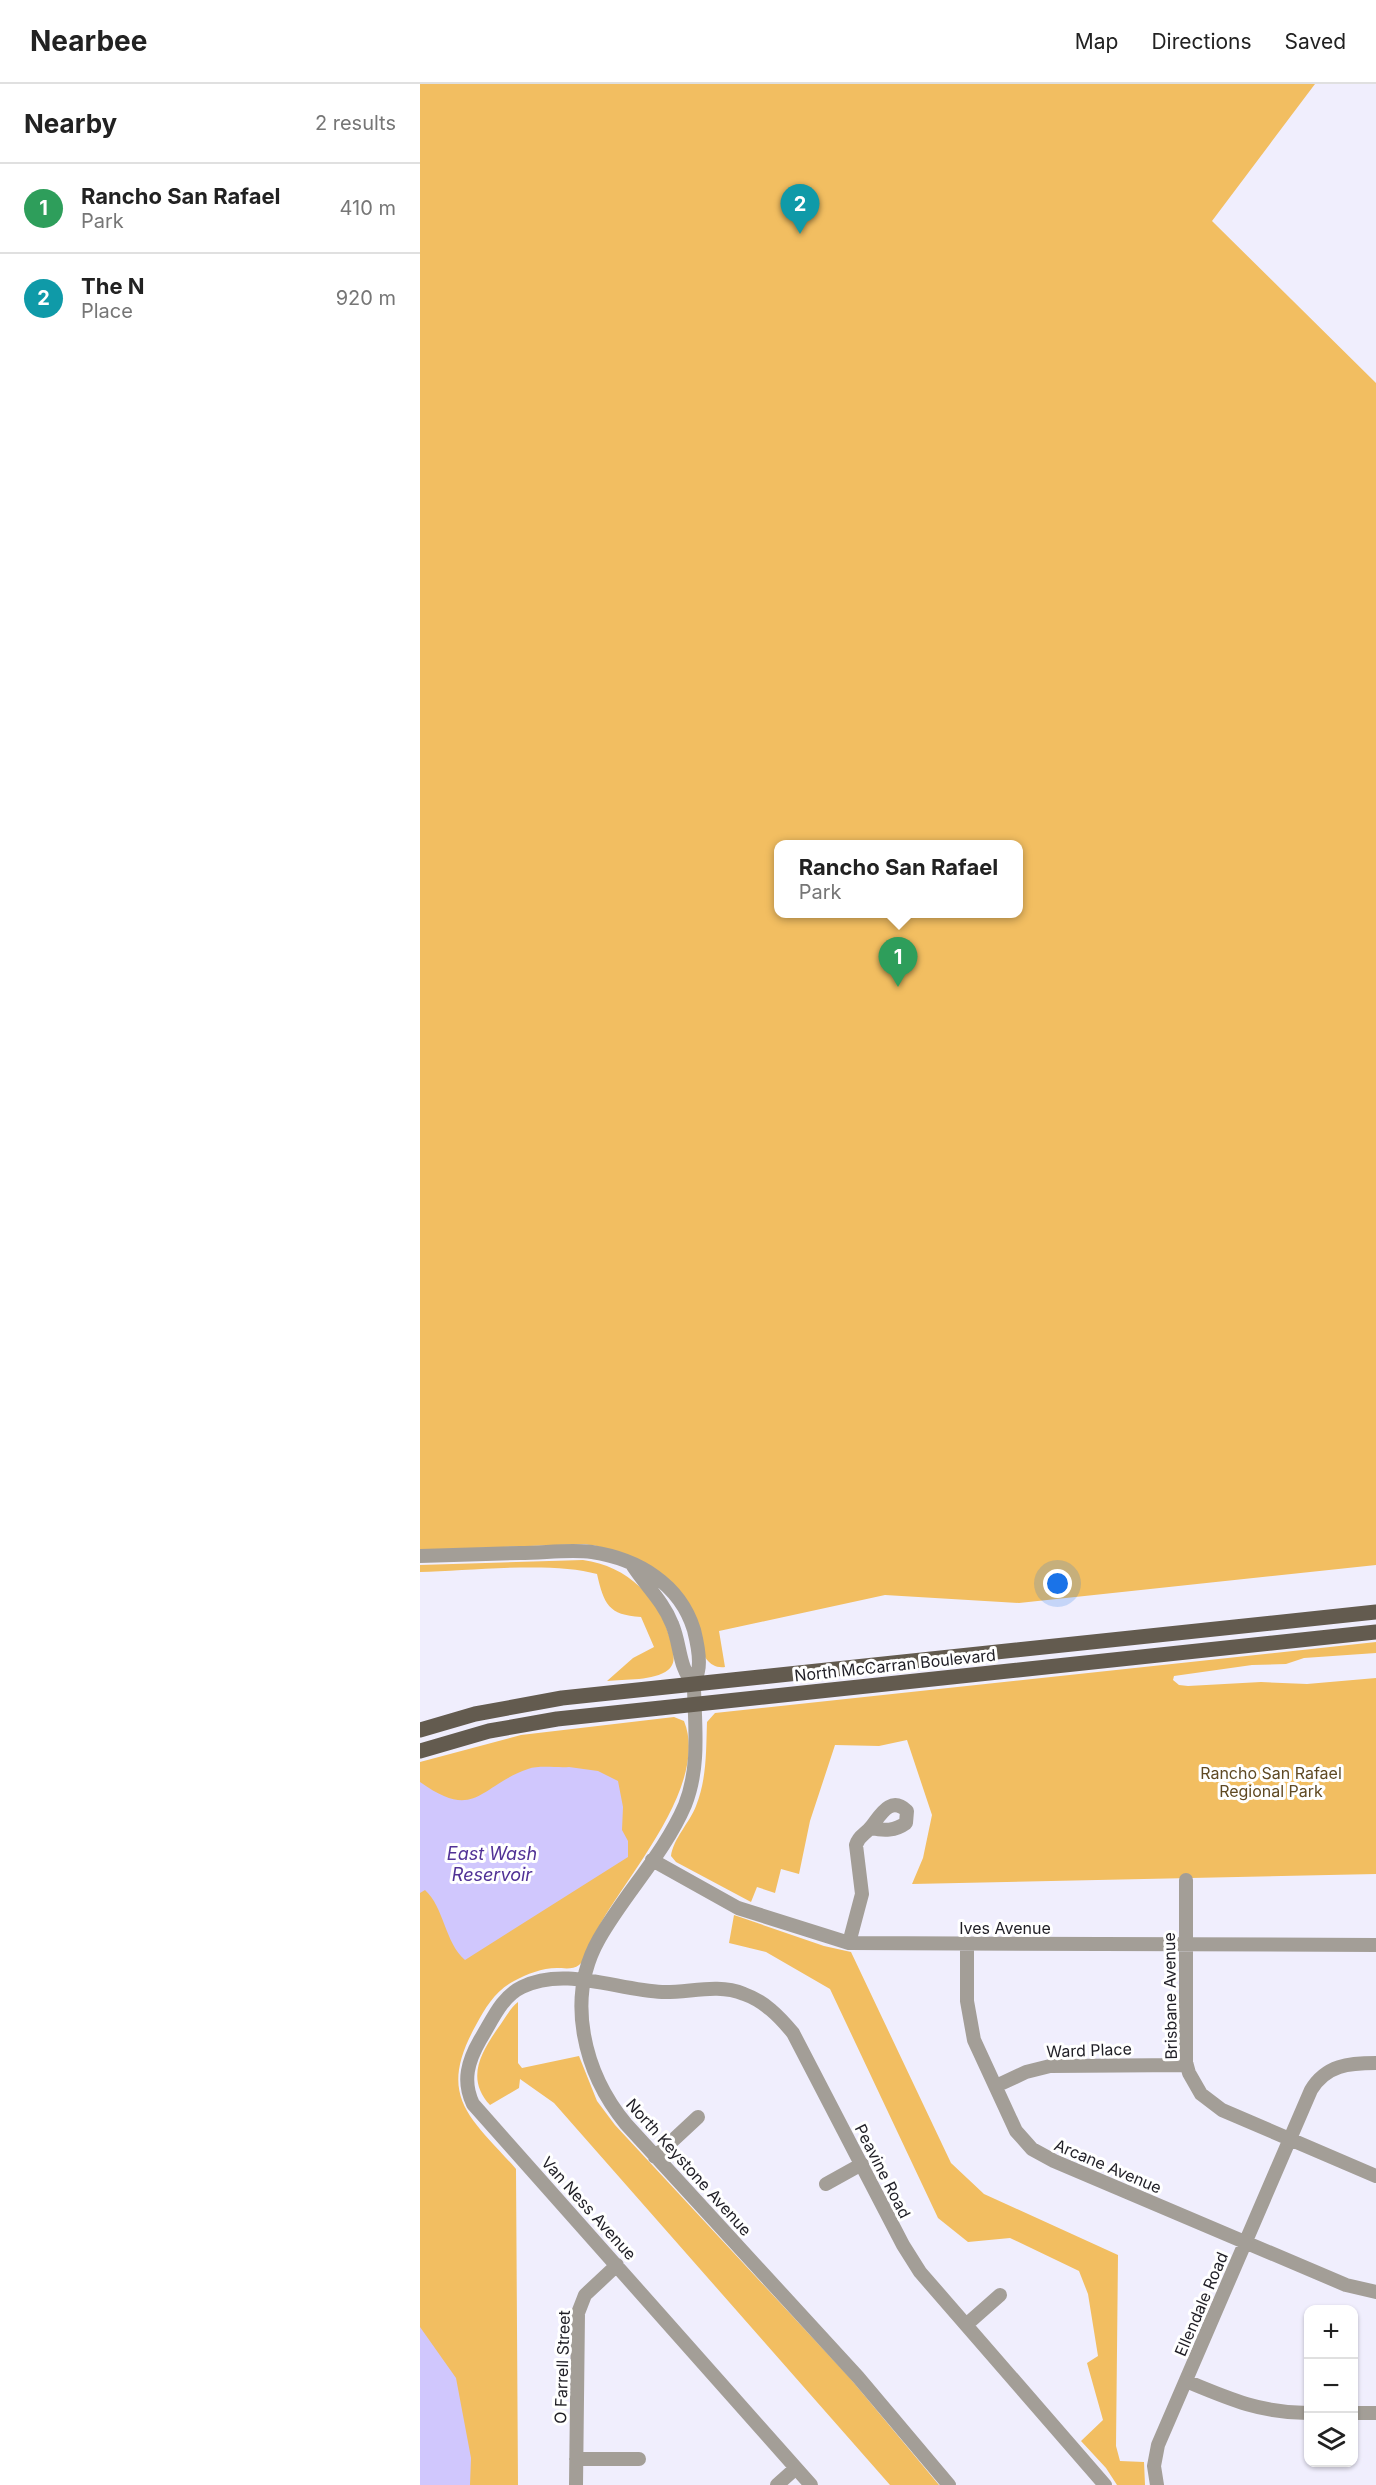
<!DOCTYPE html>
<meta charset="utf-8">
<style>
:root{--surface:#fff;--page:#f6f6f6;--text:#222;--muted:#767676;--line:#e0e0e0;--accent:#b45309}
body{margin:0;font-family:Inter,sans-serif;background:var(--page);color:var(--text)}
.controls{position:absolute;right:18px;bottom:18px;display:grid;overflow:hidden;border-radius:12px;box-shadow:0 2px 4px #0004}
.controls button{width:54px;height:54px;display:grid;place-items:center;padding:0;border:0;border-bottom:2px solid var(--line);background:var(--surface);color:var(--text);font:30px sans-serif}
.you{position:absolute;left:638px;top:1500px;width:21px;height:21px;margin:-15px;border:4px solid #fff;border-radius:50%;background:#1a73e8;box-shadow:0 0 0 9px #1a73e833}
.badge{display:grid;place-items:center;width:39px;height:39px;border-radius:50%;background:var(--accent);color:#fff;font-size:20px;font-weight:700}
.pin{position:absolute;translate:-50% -50px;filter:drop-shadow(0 2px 3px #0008)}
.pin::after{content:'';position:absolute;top:32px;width:21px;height:18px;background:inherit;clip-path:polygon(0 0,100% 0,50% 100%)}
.popup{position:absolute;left:354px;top:756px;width:249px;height:78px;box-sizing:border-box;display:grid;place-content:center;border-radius:12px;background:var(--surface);filter:drop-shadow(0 2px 4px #0005);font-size:20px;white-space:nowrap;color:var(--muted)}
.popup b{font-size:22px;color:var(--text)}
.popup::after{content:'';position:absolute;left:50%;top:100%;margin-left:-12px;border:12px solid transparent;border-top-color:var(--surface)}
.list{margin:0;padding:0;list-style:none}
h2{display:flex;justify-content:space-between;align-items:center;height:78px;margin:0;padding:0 24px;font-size:26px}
h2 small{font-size:20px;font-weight:400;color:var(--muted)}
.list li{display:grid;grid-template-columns:39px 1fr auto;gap:18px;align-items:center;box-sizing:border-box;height:90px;padding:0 24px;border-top:2px solid var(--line)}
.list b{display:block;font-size:22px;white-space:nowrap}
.list p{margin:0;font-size:20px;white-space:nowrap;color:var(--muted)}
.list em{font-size:20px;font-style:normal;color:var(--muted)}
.icon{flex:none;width:33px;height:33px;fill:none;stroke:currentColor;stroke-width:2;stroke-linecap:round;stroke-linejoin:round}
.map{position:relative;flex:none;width:956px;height:2401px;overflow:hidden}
header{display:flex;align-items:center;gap:36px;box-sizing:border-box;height:84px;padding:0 30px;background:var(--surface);border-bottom:2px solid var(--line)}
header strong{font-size:28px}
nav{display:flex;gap:33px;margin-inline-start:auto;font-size:21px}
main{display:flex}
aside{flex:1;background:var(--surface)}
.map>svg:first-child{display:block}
.green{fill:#f2be61;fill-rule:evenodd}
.water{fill:#d0c7fd}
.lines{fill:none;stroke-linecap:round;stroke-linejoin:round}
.minor{stroke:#a39e97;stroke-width:14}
.major{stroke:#635b4f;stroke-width:15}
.labels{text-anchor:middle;stroke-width:6;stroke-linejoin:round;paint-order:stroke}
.street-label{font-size:16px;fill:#1f1e25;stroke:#fff}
.park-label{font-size:16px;fill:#5f4923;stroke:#fff}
.water-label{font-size:18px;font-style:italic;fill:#513296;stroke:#fff}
</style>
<header>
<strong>Nearbee</strong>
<nav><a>Map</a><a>Directions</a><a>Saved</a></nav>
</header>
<main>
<aside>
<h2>Nearby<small>2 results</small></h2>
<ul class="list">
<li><span class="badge" style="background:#2e9e5b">1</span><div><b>Rancho San Rafael</b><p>Park</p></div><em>410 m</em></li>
<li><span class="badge" style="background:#0f9aa8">2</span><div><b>The N</b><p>Place</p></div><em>920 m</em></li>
</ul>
</aside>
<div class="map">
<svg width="956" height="2401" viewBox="0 0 956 2401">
<rect width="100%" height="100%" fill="#f0eefd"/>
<path class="green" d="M0,0H895L792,137L956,299V1481L599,1519L465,1511L299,1547L305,1583C276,1587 276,1534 264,1517C260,1512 192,1469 182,1464C177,1461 170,1461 164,1460L0,1466ZM358,760H598V830H358Z
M163,1476C208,1482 240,1514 251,1558C253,1568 257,1579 248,1586C234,1597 205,1595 187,1597L213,1574L234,1563L221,1533C188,1531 184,1520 177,1490C133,1477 48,1487 0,1488V1481Z
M956,1558V1569L884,1574L866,1580L832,1581L754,1592L753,1596L759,1601L768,1602L841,1598L887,1600L956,1594V1790L492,1800L503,1774L512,1731L487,1656L459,1662L415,1661L390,1737L379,1790L361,1785L355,1809L337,1803L331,1818L256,1778L251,1772C253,1755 270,1738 276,1722C287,1694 286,1667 287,1638L295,1629Z
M254,1633L264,1637C289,1698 211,1787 182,1837C175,1849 170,1873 159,1881C153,1886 143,1884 137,1884C122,1884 107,1890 94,1897C75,1907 66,1923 56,1941C16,2013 50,2033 96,2085L98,2401H0V1678L101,1651Z
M314,1831L404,1862L431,1868L531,2079L564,2110L698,2171L696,2362L700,2377L724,2378L725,2401H697L686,2384L661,2357L683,2336L667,2279L678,2272L668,2210L659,2187L590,2154L548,2158L518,2134L410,1905L346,1868L309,1859Z
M98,1918V1979L102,1984L159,1972L177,2017L195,2041L429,2293L519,2401H470L134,2019L100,1995L99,2004L70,2021C46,1995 60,1970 78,1944C84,1936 90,1924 98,1918Z"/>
<path class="water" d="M149,1683L178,1687L198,1697L203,1723L202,1746L208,1757V1773L45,1876C25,1859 24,1823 5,1806L0,1809V1698C56,1738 59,1702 108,1685C119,1681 137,1684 149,1683Z
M0,2243L36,2294L51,2374L50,2401H0Z"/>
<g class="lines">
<path class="minor" d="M0,1472C33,1471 67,1470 100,1469C124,1469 149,1465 172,1468C218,1475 260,1500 274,1546C277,1558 281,1575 278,1587C277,1593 274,1598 274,1604C275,1644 280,1683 265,1721C244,1770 205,1809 179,1855C145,1915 164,1989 206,2040L438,2293L529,2401
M213,1482C226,1502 243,1517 252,1540C261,1561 258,1583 274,1600
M232,1776L318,1824L429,1859L956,1861
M766,1796V1978L769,1989L781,2010L802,2026L956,2092
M429,1859L442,1810L436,1761C439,1751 445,1751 451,1743C460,1732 470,1711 487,1727L486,1739C475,1747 464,1747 451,1744
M547,1861V1917L554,1956L596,2047L612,2065L634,2077L926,2201L956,2208
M576,2002L606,1988L630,1982L767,1981
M235,2073L278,2033
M406,2100L442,2080
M546,2241L580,2211
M766,2297C809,2315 841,2329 888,2329
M934,2329H956
M156,2375H219
M156,2401L158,2229L165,2211L197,2181
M357,2401L376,2384
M391,2401L53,2020C42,1997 48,1977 60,1956C72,1937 81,1913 102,1903C145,1882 197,1906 242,1908C269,1909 297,1899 324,1910C344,1917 359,1932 373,1949L483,2161L500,2188L685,2401
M737,2401L734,2382L738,2361L891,2006C906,1981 929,1979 956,1979"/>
<path class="major" d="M0,1646L55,1630L142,1614L956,1528
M0,1667L69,1647L137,1635L956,1548"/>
</g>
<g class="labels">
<g class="street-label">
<text transform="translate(475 1581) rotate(-6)" y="6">North McCarran Boulevard</text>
<text x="585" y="1850">Ives Avenue</text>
<text transform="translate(750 1912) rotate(-91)" y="6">Brisbane Avenue</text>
<text transform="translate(669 1966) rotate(-2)" y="6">Ward Place</text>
<text transform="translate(688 2082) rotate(23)" y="6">Arcane Avenue</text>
<text transform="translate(269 2083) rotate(48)" y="6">North Keystone Avenue</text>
<text transform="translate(463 2087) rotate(63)" y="6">Peavine Road</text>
<text transform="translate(169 2124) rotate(48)" y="6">Van Ness Avenue</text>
<text transform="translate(781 2220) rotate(-67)" y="6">Ellendale Road</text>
<text transform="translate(142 2283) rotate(-88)" y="6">O Farrell Street</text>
</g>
<g class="park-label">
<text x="851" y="1695">Rancho San Rafael<tspan x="851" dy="18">Regional Park</tspan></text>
</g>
<g class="water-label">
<text x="72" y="1776">East Wash<tspan x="72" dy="21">Reservoir</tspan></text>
</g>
</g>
</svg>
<div class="controls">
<button>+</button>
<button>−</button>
<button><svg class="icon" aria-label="layers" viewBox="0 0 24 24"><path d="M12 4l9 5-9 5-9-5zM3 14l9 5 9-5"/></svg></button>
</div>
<div class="you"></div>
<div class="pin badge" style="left:478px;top:903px;background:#2e9e5b">1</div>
<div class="popup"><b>Rancho San Rafael</b>Park</div>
<div class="pin badge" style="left:380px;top:150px;background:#0f9aa8">2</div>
</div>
</main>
